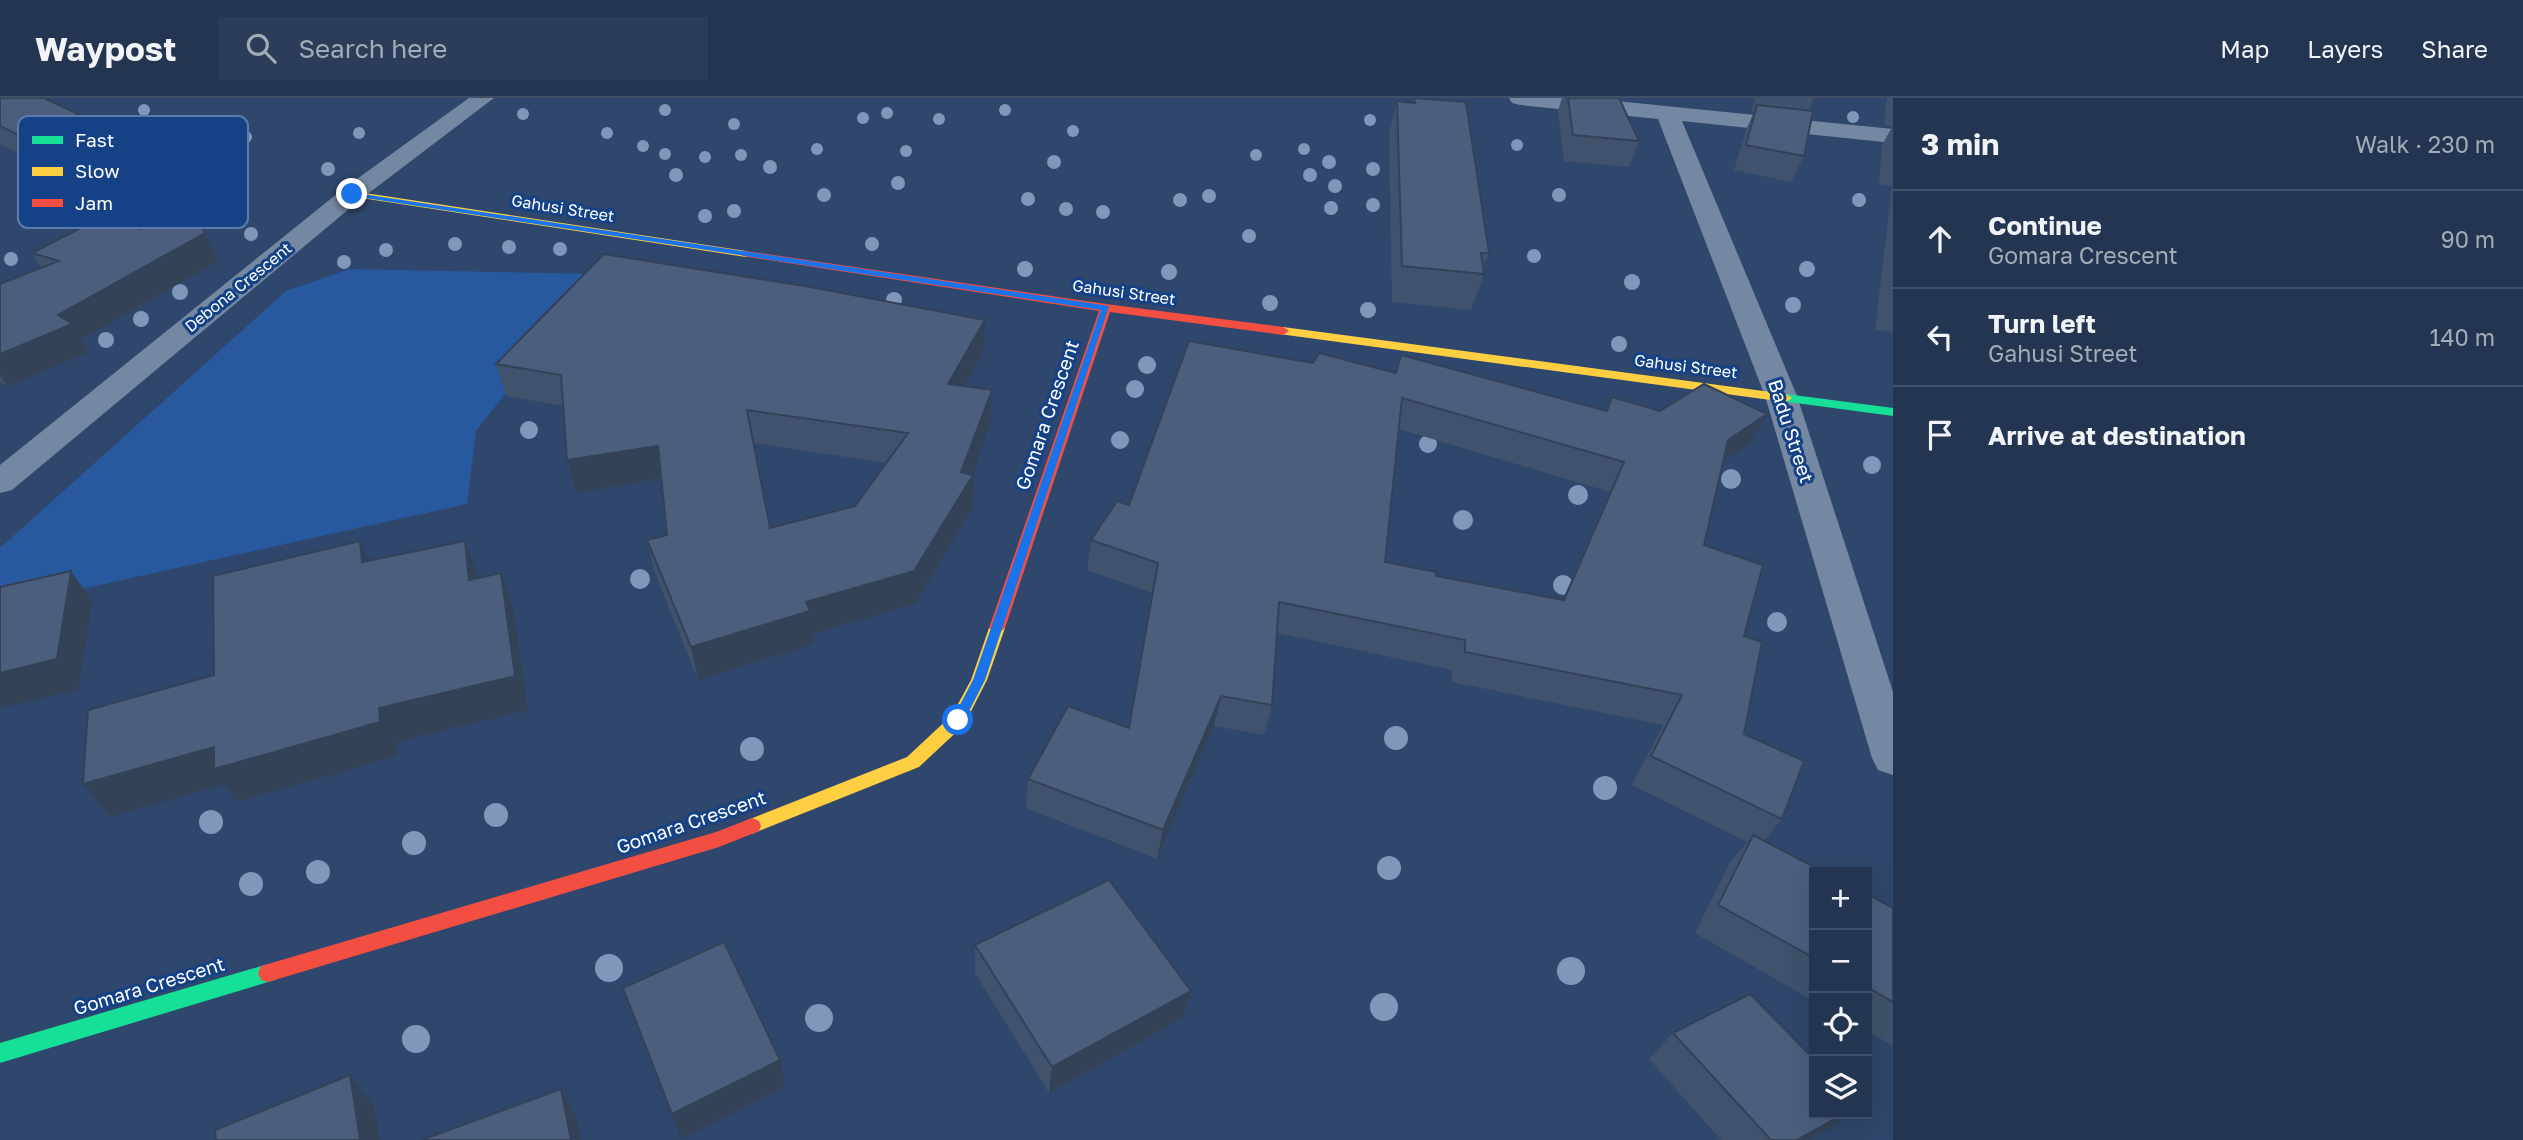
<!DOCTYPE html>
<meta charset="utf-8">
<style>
:root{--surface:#233551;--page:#2b3d58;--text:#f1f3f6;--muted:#a3abb7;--line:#405068}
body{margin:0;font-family:"Golos Text",sans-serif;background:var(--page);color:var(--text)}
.controls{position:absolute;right:21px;bottom:21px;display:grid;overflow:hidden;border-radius:0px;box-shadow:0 7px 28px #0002}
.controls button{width:63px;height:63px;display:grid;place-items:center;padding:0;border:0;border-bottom:2px solid var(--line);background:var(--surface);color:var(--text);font:35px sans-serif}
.stop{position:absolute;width:21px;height:21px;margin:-16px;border:5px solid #1a73e8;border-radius:50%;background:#fff}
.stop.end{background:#1a73e8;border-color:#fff;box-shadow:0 2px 7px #0008}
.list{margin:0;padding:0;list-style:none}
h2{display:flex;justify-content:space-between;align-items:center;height:91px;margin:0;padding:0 28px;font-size:30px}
h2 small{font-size:23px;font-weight:400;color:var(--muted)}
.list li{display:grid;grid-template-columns:46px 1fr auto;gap:21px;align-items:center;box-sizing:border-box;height:98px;padding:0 28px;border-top:2px solid var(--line)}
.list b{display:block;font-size:26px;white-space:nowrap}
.list p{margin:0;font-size:23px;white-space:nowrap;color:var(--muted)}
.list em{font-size:23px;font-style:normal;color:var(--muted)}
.icon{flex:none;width:38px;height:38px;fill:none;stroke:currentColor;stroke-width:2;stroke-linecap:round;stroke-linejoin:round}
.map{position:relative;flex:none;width:1893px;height:1042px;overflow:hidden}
header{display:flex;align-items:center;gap:42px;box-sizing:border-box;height:98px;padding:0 35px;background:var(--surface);border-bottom:2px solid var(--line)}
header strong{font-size:33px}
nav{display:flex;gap:38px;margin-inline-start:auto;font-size:24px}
.search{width:490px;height:63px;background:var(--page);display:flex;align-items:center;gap:18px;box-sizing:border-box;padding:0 24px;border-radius:0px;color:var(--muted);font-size:26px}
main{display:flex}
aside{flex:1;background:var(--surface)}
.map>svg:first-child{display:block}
.green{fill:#28589d}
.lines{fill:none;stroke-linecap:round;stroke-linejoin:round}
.street{fill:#7588a2;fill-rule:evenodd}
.fast{fill:#16e098;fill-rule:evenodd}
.slow{fill:#ffcf43;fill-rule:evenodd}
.jam{fill:#f24e42;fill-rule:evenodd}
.tree{fill:#7f97ba}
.wall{fill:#40526c;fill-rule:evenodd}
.shaded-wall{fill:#344258}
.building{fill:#4b5f7d;stroke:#344258;stroke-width:2;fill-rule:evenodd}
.route{fill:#1a73e8}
.labels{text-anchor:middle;stroke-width:6;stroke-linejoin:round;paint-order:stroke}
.far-street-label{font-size:16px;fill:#fff;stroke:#154286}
.street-label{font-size:19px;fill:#fff;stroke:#154286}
.key{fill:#154286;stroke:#5b7baa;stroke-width:2}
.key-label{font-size:19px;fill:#fff}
</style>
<header>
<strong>Waypost</strong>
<div class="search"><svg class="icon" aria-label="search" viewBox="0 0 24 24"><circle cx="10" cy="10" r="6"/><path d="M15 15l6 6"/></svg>Search here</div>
<nav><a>Map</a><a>Layers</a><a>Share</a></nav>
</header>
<main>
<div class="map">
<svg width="1893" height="1042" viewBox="0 0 1893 1042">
<rect width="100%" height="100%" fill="#2f476c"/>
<path class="green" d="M350,171L599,176L476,333L467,406L0,509V450L286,193Z"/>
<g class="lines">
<path class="street" d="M469,0H494L361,101L12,392L0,395V367L343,91Z
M1509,0H1586L1893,31V45L1682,23L1797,298L1893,594V677L1878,672L1872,660L1765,298L1658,21L1520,7L1512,5Z"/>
<path class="fast" d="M1786,296L1893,310V318L1781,303V297Z
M268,866L275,868L278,875L275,882L268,884L0,965V945Z"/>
<path class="slow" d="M352,93L746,153L752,156L746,159L348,98V94Z
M1283,229L1786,296L1792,300L1786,304L1279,236V230Z
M997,524L1005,530L987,582L964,627L919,669L759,733L752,736L745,733L743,728L745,723L907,659L952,617L971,582L989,530Z"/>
<path class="jam" d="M746,153L1106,206L1283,229L1289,233L1283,237L1110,214L1005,530L997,536L989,530L1099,213L742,158V154Z
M752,720L759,723L761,728L759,733L719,749L268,884L261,882L258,875L261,868L268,866L716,734Z"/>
</g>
<g class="tree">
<circle cx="144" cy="12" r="6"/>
<circle cx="665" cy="12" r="6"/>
<circle cx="1005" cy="12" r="6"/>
<circle cx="887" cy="15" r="6"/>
<circle cx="523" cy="16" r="6"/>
<circle cx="1853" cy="19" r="6"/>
<circle cx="863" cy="20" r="6"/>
<circle cx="939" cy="21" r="6"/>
<circle cx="1370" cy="22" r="6"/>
<circle cx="734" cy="26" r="6"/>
<circle cx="1073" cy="33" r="6"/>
<circle cx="359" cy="35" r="6"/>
<circle cx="607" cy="35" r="6"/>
<circle cx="246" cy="39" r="6"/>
<circle cx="1517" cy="47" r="6"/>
<circle cx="643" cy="48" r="6"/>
<circle cx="817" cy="51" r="6"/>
<circle cx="1304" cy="51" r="6"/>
<circle cx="906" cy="53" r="6"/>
<circle cx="665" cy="56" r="6"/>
<circle cx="741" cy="57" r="6"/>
<circle cx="1256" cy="57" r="6"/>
<circle cx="705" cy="59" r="6"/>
<circle cx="1054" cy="64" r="7"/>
<circle cx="1329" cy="64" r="7"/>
<circle cx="770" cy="69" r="7"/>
<circle cx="328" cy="71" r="7"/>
<circle cx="1373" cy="71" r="7"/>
<circle cx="676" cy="77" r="7"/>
<circle cx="1310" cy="77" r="7"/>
<circle cx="898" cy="85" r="7"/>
<circle cx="1335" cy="88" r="7"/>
<circle cx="824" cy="97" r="7"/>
<circle cx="1559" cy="97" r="7"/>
<circle cx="1209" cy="98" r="7"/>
<circle cx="1028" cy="101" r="7"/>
<circle cx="1180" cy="102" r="7"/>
<circle cx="1859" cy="102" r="7"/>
<circle cx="1373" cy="107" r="7"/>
<circle cx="1331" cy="110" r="7"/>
<circle cx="1066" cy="111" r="7"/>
<circle cx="734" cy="113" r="7"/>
<circle cx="1103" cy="114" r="7"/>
<circle cx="705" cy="118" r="7"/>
<circle cx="251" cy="136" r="7"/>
<circle cx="1249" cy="138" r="7"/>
<circle cx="455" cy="146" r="7"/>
<circle cx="872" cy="146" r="7"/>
<circle cx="509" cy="149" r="7"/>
<circle cx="560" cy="151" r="7"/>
<circle cx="386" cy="152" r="7"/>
<circle cx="1534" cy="158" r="7"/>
<circle cx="11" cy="161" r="7"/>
<circle cx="344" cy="164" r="7"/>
<circle cx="1025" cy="171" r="8"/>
<circle cx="1807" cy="171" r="8"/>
<circle cx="1169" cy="174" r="8"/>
<circle cx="1632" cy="184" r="8"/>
<circle cx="180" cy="194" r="8"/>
<circle cx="894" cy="202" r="8"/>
<circle cx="1270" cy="205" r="8"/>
<circle cx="1793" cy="207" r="8"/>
<circle cx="1368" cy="212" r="8"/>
<circle cx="141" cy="221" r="8"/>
<circle cx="106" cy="242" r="8"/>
<circle cx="1619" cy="246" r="8"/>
<circle cx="1147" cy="267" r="9"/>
<circle cx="1135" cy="291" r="9"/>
<circle cx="529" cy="332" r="9"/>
<circle cx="1120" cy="342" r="9"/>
<circle cx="1428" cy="346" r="9"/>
<circle cx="1872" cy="367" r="9"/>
<circle cx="1731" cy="381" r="10"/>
<circle cx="1578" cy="397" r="10"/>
<circle cx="1463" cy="422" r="10"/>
<circle cx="640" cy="481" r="10"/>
<circle cx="1563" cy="487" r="10"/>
<circle cx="1777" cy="524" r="10"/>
<circle cx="1396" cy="640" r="12"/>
<circle cx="752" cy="651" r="12"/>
<circle cx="1605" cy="690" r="12"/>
<circle cx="496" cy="717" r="12"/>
<circle cx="211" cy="724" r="12"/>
<circle cx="414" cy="745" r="12"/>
<circle cx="1389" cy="770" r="12"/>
<circle cx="318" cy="774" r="12"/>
<circle cx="251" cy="786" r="12"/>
<circle cx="609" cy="870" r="14"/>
<circle cx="1571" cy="873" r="14"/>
<circle cx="1384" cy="909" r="14"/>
<circle cx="819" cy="920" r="14"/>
<circle cx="416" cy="941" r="14"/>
</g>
<path class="wall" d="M0,0L114,33L126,59L68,80L0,46Z
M1414,0L1489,155L1483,171L1484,176L1471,212L1392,204L1389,35L1397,3L1412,5Z
M1562,0H1619L1639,43L1629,69L1564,63L1558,13Z
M1755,0H1814L1808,13L1804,58L1791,84L1734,72L1746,32L1754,14H1751Z
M1887,0H1893V234L1875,232L1892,88L1879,86L1882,47L1892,29L1884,27Z
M140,131L218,163L81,242L88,254L8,289L0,283V186L41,170L32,155Z
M984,253L965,288L992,292L991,324L972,377L973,410L915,506L813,536L814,546L698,582L655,475L647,442L667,437L661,381L576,395L567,362L563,308L506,298L496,266ZM754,345L886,365L855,408L770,430Z
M1313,265L1606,312L1612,299L1750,346L1723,363L1704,447L1744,538V636L1782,721L1764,743L1814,774V903L1695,835L1729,766L1747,744L1632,687L1663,627L1452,584V572L1277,535L1272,607L1264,637L1214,628L1157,761L1026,710L1028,681L1129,630L1152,495L1087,472L1091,442L1129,407ZM1399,331L1610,394L1563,501L1436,478L1385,464Z
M1867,796L1893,810V945L1891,947L1867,933Z
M975,847L1183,920L1049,995L975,875Z
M1673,935L1828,1032L1810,1042H1721L1649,961Z"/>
<path class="shaded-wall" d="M114,33L126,59L68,80L54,55Z
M205,135L218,163L81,242L88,254L8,289L0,277V256L58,217Z
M985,222L984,253L948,318V286Z
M992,292L991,324L970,384L973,377V410L915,506L813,536L814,546L698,582L691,549L806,504Z
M1767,316L1750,346L1712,371L1728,342Z
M658,348L665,380L576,395L567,362Z
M360,443L375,477L362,464Z
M465,443L477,477L482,516L469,482Z
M71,473L92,503L79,591L0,610V575Z
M501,475L513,508L528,612L396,644L397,658L237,704L224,686L110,719L83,686L214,649L379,610Z
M1221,598L1214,628L1157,761L1163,732Z
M1191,893L1183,920L1049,995L1052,969Z
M780,962L785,988L681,1041L672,1016Z
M350,977L374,1008L380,1042H360Z
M561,991L577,1021L581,1042H571Z
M1843,1016H1848L1828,1032L1810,1042H1797Z"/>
<path class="building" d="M0,0H44L114,33L54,55L0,28Z
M1414,0L1466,4L1489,155H1481L1484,176L1402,168L1397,3L1415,5Z
M1568,0H1619L1639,43L1573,37Z
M1757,7L1813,13L1804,58L1746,47Z
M193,110L205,135L58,217L72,226L0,256V186L59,163L32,155L100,120L140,131Z
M604,156L810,189L985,222L948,286L992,292L961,374L973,377L914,473L806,504L810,513L691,549L647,442L667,437L658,348L567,362L561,277L496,266ZM747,312L908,335L855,408L770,430Z
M1189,243L1313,265L1319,255L1396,275L1401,257L1607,313L1612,299L1660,313L1704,286L1767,316L1728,342L1704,447L1763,467L1744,538L1762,544L1744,636L1804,663L1782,721L1651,658L1682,597L1465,554V542L1279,504L1272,607L1221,598L1163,732L1028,681L1068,608L1129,630L1158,465L1091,442L1117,403L1129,407ZM1402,300L1624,364L1564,502L1436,478V474L1385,464Z
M360,443L362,464L465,443L469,482L501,475L515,578L379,610L380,624L214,671V649L83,686L88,612L214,577L213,478Z
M71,473L57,561L0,575V489Z
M1753,737L1824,774H1814V860L1718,807Z
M1109,782L1191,893L1052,969L975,847Z
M1867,796L1893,810V904L1867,889Z
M724,844L780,962L672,1016L623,890Z
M1750,896L1814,961V1016H1843L1797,1042H1771L1673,935Z
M350,977L360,1042H216L215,1032Z
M561,991L571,1042H422Z"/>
<path class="route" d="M349,94L1109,208L985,582L963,625L958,626L952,622L973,582L1101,212L352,98Z"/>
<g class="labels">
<g class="far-street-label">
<text transform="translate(563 110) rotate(9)" y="6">Gahusi Street</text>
<text transform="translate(238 189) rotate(-39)" y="6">Debona Crescent</text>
<text transform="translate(1124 194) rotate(8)" y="6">Gahusi Street</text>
<text transform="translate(1686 268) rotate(7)" y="6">Gahusi Street</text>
</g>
<g class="street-label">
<text transform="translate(1047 317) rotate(-71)" y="7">Gomara Crescent</text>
<text transform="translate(1791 333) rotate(72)" y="7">Badu Street</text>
<text transform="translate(691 724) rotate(-19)" y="7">Gomara Crescent</text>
<text transform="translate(149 888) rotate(-17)" y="7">Gomara Crescent</text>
</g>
</g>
<rect x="18" y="18" width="230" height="112" rx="10" class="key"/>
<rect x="32" y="38" width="31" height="8" fill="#16e098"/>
<rect x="32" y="69" width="31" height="9" fill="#ffcf43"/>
<rect x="32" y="101" width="31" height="8" fill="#f24e42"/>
<g class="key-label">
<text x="75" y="49">Fast</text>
<text x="75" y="80">Slow</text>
<text x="75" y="112">Jam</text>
</g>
</svg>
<div class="controls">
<button>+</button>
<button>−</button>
<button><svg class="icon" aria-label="locate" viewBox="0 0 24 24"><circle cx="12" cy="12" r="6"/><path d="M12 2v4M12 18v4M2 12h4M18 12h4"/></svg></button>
<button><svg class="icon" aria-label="layers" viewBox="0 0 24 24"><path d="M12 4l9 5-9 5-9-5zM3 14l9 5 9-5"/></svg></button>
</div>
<div class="stop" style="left:958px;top:622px"></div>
<div class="stop end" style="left:352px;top:96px"></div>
</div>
<aside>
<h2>3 min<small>Walk · 230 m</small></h2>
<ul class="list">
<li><svg class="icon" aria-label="ahead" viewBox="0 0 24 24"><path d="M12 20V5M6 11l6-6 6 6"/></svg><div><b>Continue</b><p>Gomara Crescent</p></div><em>90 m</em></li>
<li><svg class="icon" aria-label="left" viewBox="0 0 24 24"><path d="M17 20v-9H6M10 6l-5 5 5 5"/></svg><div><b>Turn left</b><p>Gahusi Street</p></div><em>140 m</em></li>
<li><svg class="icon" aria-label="arrive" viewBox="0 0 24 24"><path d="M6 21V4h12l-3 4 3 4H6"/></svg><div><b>Arrive at destination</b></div></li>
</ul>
</aside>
</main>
